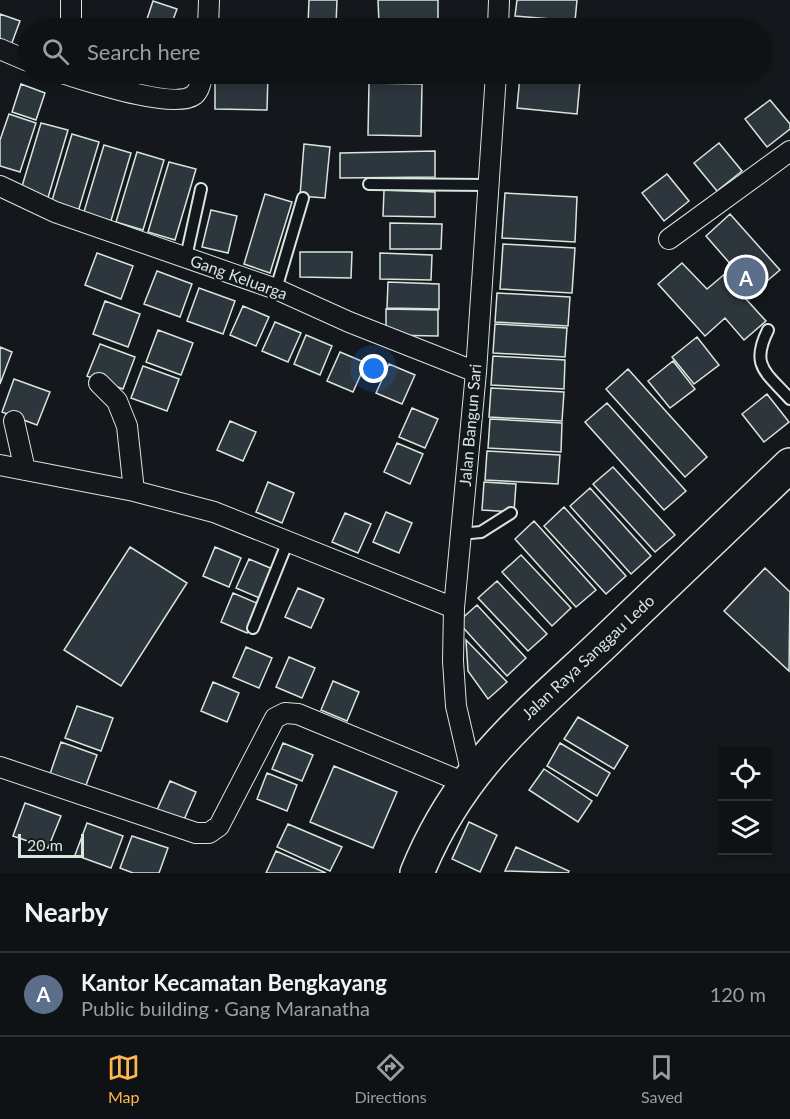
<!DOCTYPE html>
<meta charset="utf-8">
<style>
:root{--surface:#0f1215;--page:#1d2022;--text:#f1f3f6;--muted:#9b9ea0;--line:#2f3234;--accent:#ffb74d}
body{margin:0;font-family:Lato,sans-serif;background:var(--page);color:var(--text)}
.controls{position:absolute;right:18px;bottom:18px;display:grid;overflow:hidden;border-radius:0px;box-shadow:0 3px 9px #0003}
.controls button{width:54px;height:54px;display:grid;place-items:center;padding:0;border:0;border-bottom:2px solid var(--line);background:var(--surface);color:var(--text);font:30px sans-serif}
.scale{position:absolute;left:18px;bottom:15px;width:66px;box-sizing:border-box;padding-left:6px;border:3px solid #d8e6dc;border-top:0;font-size:16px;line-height:21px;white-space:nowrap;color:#d8e6dc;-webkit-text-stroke:4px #14181c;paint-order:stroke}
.you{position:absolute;left:374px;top:369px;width:21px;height:21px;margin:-15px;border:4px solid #fff;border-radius:50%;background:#1a73e8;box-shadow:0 0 0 9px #1a73e833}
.badge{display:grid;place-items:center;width:39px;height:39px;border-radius:50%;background:var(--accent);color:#fff;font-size:20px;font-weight:700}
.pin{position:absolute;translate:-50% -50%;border:3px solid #fff;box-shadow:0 2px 6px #0006}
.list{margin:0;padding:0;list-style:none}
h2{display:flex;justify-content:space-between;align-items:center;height:78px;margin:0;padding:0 24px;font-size:26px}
h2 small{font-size:20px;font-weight:400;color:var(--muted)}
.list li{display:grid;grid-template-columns:39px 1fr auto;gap:18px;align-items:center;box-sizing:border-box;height:84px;padding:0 24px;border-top:2px solid var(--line)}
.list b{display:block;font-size:22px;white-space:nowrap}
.list p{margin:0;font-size:20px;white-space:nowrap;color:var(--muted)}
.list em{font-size:20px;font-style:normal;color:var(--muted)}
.icon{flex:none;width:33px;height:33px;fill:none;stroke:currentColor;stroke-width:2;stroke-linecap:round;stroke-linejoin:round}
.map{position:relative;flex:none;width:790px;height:873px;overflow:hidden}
.search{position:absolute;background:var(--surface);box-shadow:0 3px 9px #0003;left:18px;right:18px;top:18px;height:66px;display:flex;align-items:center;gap:15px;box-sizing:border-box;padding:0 21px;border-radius:33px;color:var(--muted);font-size:22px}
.sheet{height:162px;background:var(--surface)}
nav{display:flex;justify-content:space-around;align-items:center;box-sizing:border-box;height:84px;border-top:2px solid var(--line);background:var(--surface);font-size:16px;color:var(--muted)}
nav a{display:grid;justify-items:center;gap:3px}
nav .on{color:var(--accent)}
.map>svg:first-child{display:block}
.building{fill:#2c363c;stroke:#d8e6dc;stroke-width:1.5}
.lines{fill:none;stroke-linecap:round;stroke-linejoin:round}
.service-casing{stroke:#d8e6dc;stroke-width:14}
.minor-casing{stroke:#d8e6dc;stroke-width:22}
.trunk-casing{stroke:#d8e6dc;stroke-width:36}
.service{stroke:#14181c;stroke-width:10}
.minor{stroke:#14181c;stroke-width:20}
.trunk{stroke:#14181c;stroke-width:33}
.labels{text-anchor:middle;stroke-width:4.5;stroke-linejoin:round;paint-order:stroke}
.street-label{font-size:16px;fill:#d8e6dc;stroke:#14181c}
</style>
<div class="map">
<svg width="790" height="873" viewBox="0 0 790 873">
<rect width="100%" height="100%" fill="#14181c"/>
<path class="building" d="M309,0H337L336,25H308Z
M378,0H438V21L379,23Z
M517,0H577L575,21L515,16Z
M153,1L177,9L170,28H144Z
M0,14L20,21L10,48L0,44Z
M521,20L581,25V28H520Z
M220,22L248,23V28H219Z
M390,26L443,27V28H390Z
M215,74H268L267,110L215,109Z
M389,74H442V78L389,77Z
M520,76L580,81L577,114L517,108Z
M369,83L422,84L421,136L368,135Z
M21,84L45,93L36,120L12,112Z
M770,100L790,124V129L767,147L745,119Z
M9,114L36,123L20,172L0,166V140Z
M41,123L68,130L47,201L20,193Z
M72,134L99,142L78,212L51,204Z
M719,143L742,171L717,191L694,163Z
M304,144L330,147L325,198L300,196Z
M104,145L131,153L110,224L83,215Z
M435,151V177L340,178V153Z
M137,152L164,160L143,230L116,222Z
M169,162L196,169L175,240L148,232Z
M667,174L689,201L664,221L642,193Z
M384,190L435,192V217L383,216Z
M505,193L577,197L575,242L502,238Z
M265,194L292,202L270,273L244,264Z
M211,210L237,216L228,253L202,247Z
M730,214L780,270L746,299L766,321L744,340L725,318L705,336L658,284L682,263L707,289L733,267L706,236Z
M390,223L442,224L441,249H390Z
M503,244L575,248L572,293L500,289Z
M300,252H352L351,278L300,277Z
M97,253L133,266L121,299L85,285Z
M380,253L432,255L431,280L380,279Z
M157,271L192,284L180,317L144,304Z
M388,282L439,284V309L387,308Z
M199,288L235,301L223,334L187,321Z
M497,293L570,297L568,326L495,322Z
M105,301L140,314L128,347L93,334Z
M243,306L269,317L256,346L230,335Z
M386,309L438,310V336L386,335Z
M275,322L301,333L288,362L262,351Z
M495,324L567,328L565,357L493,353Z
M158,330L193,343L181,375L146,362Z
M306,335L332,346L320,375L294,364Z
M697,337L719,365L694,384L672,357Z
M100,344L135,357L123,389L87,376Z
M0,347L12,352L0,384Z
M340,352L366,363L353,392L327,381Z
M493,356L565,360L564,389L491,385Z
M673,361L695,389L670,408L648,381Z
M389,364L415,375L402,404L376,393Z
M143,366L179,379L167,411L131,398Z
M628,369L707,457L685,477L606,389Z
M14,379L50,392L37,425L2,412Z
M491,388L564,392L562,421L489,417Z
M767,394L789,422L764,442L742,414Z
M607,403L686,491L664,510L585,422Z
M412,408L438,419L425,448L399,437Z
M490,419L562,423L561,452L488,448Z
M230,421L256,432L243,461L217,450Z
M397,443L423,454L410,484L384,472Z
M487,451L560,455L558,484L485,480Z
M613,467L675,535L655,552L593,484Z
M268,482L294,493L282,523L256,512Z
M484,482L516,484L514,512L482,510Z
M590,488L651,556L631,574L570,506Z
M564,507L626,576L606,594L544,526Z
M386,512L412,523L399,553L373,542Z
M345,513L371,524L358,553L332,542Z
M534,521L596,590L576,607L515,539Z
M130,547L187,583L121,686L64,650Z
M215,547L241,558L229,587L203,576Z
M521,555L571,608L552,626L502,572Z
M249,559L275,570L262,599L236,588Z
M765,568L790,592L789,671L724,611Z
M497,581L547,634L528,651L478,598Z
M298,588L324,599L311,628L285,617Z
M233,593L259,604L247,633L221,622Z
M477,605L526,658L507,676L458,622Z
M466,640L507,682L488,699L468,671Z
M246,647L272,658L259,688L233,677Z
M289,657L315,668L302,698L276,687Z
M333,681L359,692L347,721L321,710Z
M213,682L239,693L227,722L201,711Z
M77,706L113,718L101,751L65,738Z
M578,717L628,746L614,769L564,739Z
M61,742L97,755L85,788L50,774Z
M283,743L313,755L302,781L272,769Z
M560,743L610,773L597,796L547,766Z
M334,766L397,792L373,848L310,822Z
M544,769L592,801L578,822L529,790Z
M267,773L297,785L287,811L257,799Z
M170,781L196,792L183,822L157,810Z
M25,803L61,816L48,848L13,836Z
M469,822L497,835L480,872L452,859Z
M87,823L123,836L111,868L75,855Z
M288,824L342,847L330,871L277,847Z
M132,836L168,848L159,873H133L120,868Z
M516,847L569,871L568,873L505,871Z
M276,851L326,873H266Z"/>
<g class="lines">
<defs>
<path id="service" d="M369,184L488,185
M186,257L201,189
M276,289L303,198
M768,330C750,366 766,372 790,399
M460,534L481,532L511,513
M253,628L288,541"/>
<path id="minor" d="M71,0V28
M208,28L209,0
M498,28L499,0
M0,49L28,61
M65,74C88,81 175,110 194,95C200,90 201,81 202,74
M0,186L55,212L276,289L349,322L476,372
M669,239L790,151
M99,383L117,401L127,426L134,491
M14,421L25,470
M0,465L134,491L214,512L454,608
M0,767L196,833H209L219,826L275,718L285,713L298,714L465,783
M472,775L456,706L453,661L454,608L476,372L496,74"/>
<path id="trunk" d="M417,873C460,767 525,718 605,642C666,583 728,524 790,465"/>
</defs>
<use href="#service" class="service-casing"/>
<use href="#minor" class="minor-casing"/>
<use href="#trunk" class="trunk-casing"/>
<use href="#service" class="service"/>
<use href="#minor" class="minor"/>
<use href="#trunk" class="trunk"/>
</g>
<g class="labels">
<g class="street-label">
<text transform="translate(239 277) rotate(20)" y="6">Gang Keluarga</text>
<text transform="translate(470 425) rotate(-85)" y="6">Jalan Bangun Sari</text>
<text transform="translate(588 657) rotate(-43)" y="6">Jalan Raya Sanggau Ledo</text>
</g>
</g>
</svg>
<div class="controls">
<button><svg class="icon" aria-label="locate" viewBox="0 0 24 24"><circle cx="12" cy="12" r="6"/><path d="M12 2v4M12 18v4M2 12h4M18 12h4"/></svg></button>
<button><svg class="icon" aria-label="layers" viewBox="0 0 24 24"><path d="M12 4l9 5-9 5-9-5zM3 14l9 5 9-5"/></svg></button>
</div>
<div class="scale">20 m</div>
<div class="you"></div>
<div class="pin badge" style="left:746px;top:277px;background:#5c6f8a">A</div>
<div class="search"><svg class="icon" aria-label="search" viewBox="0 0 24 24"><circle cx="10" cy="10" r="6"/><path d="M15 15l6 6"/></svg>Search here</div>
</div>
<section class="sheet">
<h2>Nearby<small></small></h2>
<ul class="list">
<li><span class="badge" style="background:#5c6f8a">A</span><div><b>Kantor Kecamatan Bengkayang</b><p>Public building · Gang Maranatha</p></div><em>120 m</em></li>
</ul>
</section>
<nav>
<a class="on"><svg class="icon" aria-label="map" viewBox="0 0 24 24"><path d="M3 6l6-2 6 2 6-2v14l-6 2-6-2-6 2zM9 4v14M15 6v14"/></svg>Map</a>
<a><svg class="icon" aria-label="directions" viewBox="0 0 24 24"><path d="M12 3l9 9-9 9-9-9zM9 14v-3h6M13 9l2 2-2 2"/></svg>Directions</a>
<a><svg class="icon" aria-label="saved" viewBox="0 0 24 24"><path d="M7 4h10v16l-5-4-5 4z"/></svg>Saved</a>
</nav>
